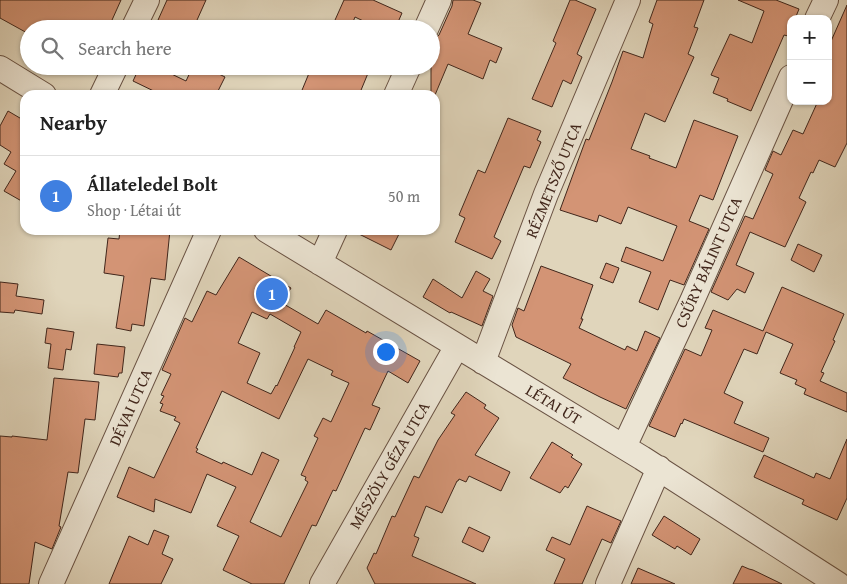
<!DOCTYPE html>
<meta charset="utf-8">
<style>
:root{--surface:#fff;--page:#f2f2f2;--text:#222;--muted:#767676;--line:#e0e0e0;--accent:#d93025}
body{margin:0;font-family:"Gentium Book Plus",serif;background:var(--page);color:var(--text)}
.controls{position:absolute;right:15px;top:15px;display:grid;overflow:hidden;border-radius:10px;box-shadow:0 1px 4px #0004}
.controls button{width:45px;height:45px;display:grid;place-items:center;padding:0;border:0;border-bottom:1px solid var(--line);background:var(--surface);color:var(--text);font:25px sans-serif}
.you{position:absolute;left:385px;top:351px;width:18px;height:18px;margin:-12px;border:4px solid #fff;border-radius:50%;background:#1a73e8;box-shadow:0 0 0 8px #1a73e833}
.badge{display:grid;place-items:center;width:32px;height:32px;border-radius:50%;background:var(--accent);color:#fff;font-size:16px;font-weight:700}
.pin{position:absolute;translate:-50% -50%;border:2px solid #fff;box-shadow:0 1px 5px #0006}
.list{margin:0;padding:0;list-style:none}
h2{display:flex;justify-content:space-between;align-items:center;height:65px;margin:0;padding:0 20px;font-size:21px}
h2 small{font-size:16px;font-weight:400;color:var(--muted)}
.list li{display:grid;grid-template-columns:32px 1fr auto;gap:15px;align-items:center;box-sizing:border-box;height:80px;padding:0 20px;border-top:1px solid var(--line)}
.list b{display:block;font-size:19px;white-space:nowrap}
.list p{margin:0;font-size:16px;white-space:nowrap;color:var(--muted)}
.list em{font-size:16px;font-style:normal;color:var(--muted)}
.icon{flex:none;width:28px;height:28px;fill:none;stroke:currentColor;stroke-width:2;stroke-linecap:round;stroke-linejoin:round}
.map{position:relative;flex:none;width:847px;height:584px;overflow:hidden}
.search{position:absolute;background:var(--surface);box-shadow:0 1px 4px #0004;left:20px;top:20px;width:420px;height:55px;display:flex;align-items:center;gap:12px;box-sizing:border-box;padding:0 18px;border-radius:28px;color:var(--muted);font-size:19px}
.panel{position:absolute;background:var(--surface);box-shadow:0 1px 4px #0004;left:20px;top:90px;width:420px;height:145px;border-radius:15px}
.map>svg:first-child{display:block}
.building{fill:#d39475;stroke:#41261b;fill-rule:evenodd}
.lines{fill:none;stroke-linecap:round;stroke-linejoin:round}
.minor-casing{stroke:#695243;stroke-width:26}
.minor{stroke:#ebe4d3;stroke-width:24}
.labels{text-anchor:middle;stroke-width:4;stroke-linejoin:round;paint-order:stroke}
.street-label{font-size:16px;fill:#41261b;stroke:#ebe4d3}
</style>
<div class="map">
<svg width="847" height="584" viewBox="0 0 847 584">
<rect width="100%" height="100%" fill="#e0d5bb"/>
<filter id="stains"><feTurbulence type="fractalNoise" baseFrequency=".004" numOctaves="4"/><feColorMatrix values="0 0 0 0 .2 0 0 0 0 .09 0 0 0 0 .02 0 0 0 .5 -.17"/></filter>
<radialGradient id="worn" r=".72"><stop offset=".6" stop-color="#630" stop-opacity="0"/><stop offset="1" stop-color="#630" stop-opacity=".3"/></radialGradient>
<path class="building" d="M0,0H121L108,29H29V34L0,18Z
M167,0H206L193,29H154Z
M344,0H373L402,13L395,29H380L355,17L350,29H331Z
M453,0H473L481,3L468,34L502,48L496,63L490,60L483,79L448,64L435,95H431V42L439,35L452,6Z
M570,0H575L596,9L577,54L582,57L571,84L563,80L552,107L532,99L556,43L553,41Z
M657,0H704L694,27L698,28L688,54L694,57L665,122L645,113L631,149L650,156L649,158L676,168L694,120L738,136L713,200L700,195L689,221L709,229L684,285L670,280L658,310L639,302L651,272L621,261L626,247L663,261L677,226L628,207L621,224L599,215L597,222L560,210L586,139L589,140L612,82L623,51L643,58L653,24L649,22Z
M738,0H776L799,9L795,19H791V29L788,36L784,35L751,111L727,101L728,99L713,93L719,78L711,75L730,34L752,43L764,11Z
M847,5V143L835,167L819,160L813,173L811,172L799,198L806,202L785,247L750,232L736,265L754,273L745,293L737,289L728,300L711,292L745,216L753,219L773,174L765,170L773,151L781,155L793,130L803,134L818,101H828V48Z
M140,66H155L186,81L193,66H213L211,70L225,77L216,95H162L133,81Z
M312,66H371L359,95H300Z
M8,111L25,121V203L4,191L16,171L4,164L11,152L0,145V126Z
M508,118L541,131L537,140L541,142L530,168L524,166L494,237L501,241L492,259L455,242L465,218L459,215L478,170L485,173Z
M120,230H170L165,280L151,278L144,326L132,324L131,331L116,328L124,276L104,273L108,238L119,239Z
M351,230H401L391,250Z
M798,244L822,255L814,272L791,260Z
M239,257L291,288L282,303L318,324L326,310L366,333L367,331L420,361L408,383L388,371L372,405L380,408L370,430L365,428L336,491L333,490L316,526L312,525L284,584H252L223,570L239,536L217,526L236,487L207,474L191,513L155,499L154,512L117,497L129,467L154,478L180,423L174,420L176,417L160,411L163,404L160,403L164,396L161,395L171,374L162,370L185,318L192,322L207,291L216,295ZM252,312L267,319L270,314L301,332L294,347H295L277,386L276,385L271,394L247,383L260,353L238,343ZM308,359L333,371L331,375L349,383L331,422L323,418L314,436L318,438L301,475L306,477L305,480L308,482L281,537L250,522L279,460L262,452L252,475L223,462L222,464L196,452L198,449L196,448L222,391L279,419Z
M606,263L619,268L613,283L600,278Z
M541,266L593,285L581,319H583L579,328L625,350L627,346L637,351L645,331L660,338L626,409L600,397L563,378L571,364L516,337L512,325L518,308L524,311Z
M476,271L490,279L483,291L493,296L482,326L451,312L450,313L423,297L433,279L462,298Z
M0,282L18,284L16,296L44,300L42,314L15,310L14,313L0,312Z
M782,287L844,314L833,340L835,341L821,372L824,373L820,381L847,393V412L804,394L806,389L795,384L797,380L780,373L793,344L766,332L757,354L744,349L724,393L743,402L734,423L769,438L763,452L684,419L682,424L681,423L675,437L649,426L685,349L701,356L712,330L705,328L713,310L763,331Z
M47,328L74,332L71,350L66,349L63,370L48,368L51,344L45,343Z
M97,344L125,347L122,373H119L118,377L94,374Z
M54,378L99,382L95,420L85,419L78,473L68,472L59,526L61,527L52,549L35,542L29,584H0V436L12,437V436L47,440Z
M466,392L486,405L484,408L499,418L475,455L510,472L501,491L469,476L466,482L459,479L458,481H457L442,513L426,506L414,536L419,538L412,556L476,584H375L367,568L374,553L376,554L392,516L395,517L414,476L419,478L438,440L455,415L451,413Z
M847,439V498L837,520L802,504L804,500L754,477L764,455L814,478L816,473L830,479Z
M552,442L573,455L571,457L582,464L568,488L565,486L560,493L530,478Z
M587,506L621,521L611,543L602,539L582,584H554L565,559L546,550L552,537L570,545Z
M664,516L700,539L691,555L677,546L675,549L652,535Z
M469,527L490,537L483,552L462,542Z
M154,530L169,536L162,554L173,559L161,584H109L129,536L148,545Z
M742,566L749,569L753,570L782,584H733Z
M638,568L675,584H631Z"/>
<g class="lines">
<defs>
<path id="minor" d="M817,19L826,0
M133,29L147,0
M426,29L439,0
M0,68L44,95
M102,95L116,66
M396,95L409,66
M266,230L642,458L838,584
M320,263L335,230
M483,362L546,194L628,0
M624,447L692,301L791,77
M51,584L209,230
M322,584L457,346
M608,584L659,468"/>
</defs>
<use href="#minor" class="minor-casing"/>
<use href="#minor" class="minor"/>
</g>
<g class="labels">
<g class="street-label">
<text transform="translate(553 180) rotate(-68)" y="6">RÉZMETSZŐ UTCA</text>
<text transform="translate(708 262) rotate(-66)" y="6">CSŰRY BÁLINT UTCA</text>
<text transform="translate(554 404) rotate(31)" y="6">LÉTAI ÚT</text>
<text transform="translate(130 407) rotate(-66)" y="6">DÉVAI UTCA</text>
<text transform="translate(389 465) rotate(-60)" y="6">MÉSZÖLY GÉZA UTCA</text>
</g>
</g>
<rect width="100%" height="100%" filter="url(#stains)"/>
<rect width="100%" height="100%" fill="url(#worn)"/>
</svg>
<div class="controls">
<button>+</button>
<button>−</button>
</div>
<div class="you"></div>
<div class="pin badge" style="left:272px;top:294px;background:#3f7fe0">1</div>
<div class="search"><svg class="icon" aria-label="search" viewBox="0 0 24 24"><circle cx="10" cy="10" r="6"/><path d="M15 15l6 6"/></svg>Search here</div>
<section class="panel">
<h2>Nearby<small></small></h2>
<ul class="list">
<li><span class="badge" style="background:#3f7fe0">1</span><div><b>Állateledel Bolt</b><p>Shop · Létai út</p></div><em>50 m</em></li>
</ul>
</section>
</div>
